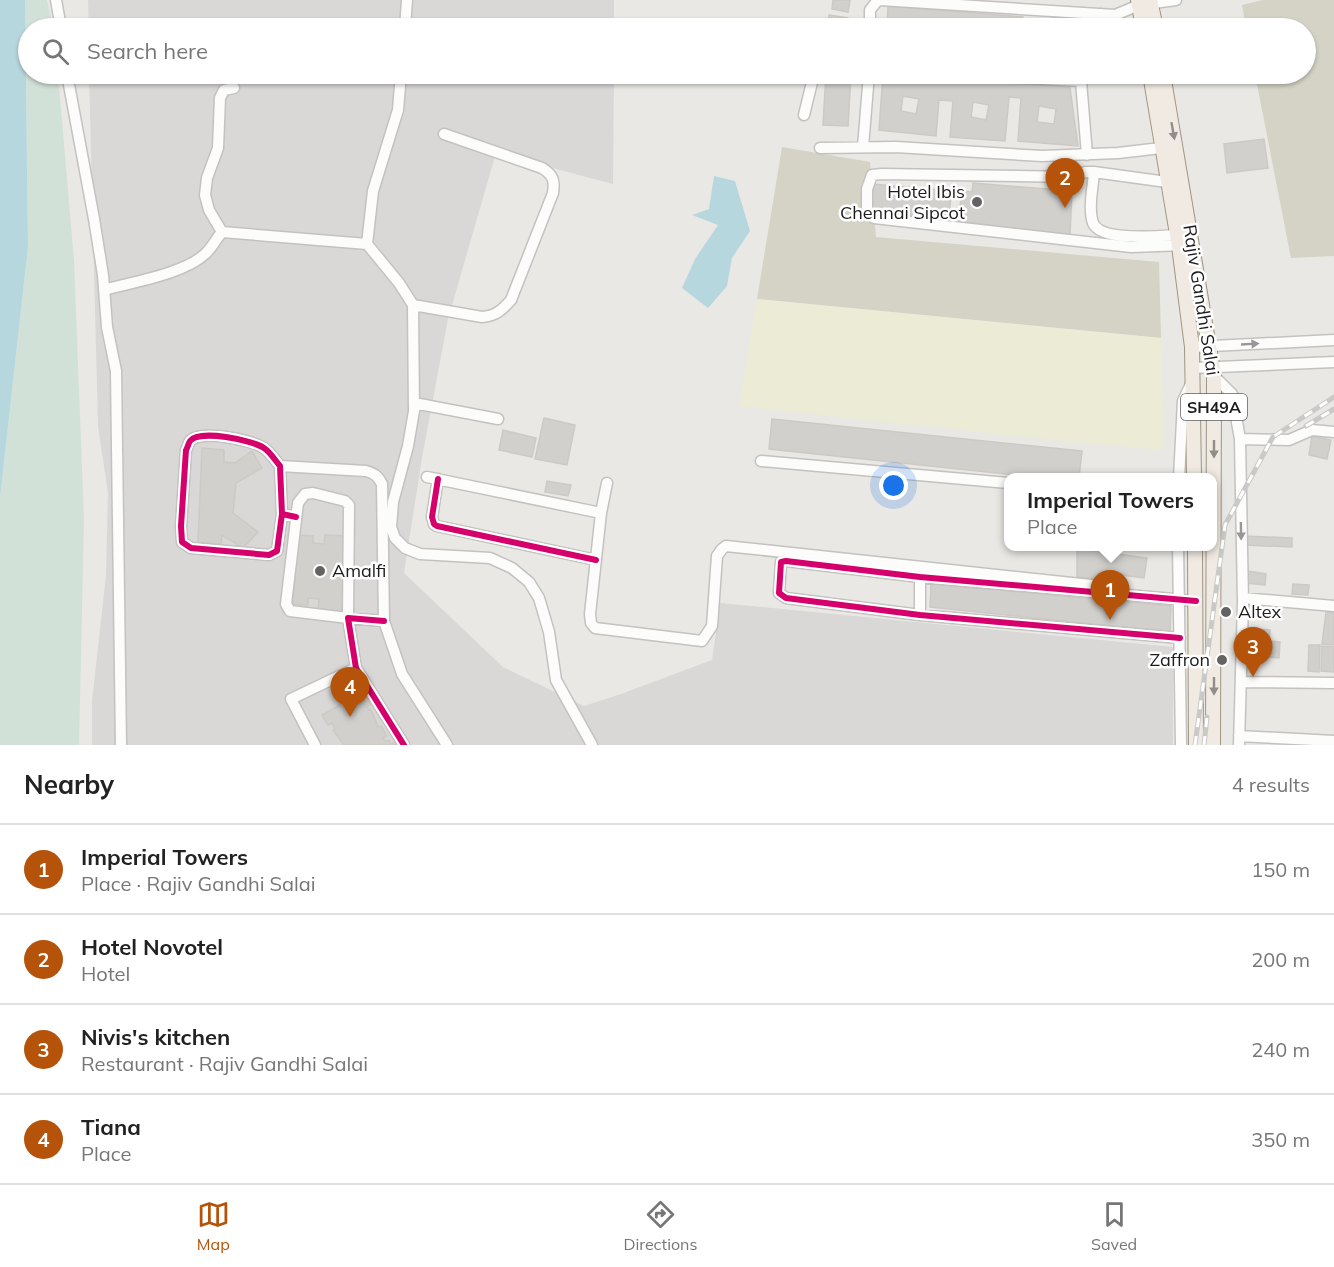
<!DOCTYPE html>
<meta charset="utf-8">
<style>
:root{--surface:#fff;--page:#f6f6f6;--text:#222;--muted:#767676;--line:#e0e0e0;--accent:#b45309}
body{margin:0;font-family:Mulish,sans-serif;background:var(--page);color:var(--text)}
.you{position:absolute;left:894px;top:486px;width:21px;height:21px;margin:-15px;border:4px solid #fff;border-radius:50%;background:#1a73e8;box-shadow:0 0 0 9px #1a73e833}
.badge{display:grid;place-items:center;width:39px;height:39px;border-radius:50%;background:var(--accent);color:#fff;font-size:20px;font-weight:700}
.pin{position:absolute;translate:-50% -50px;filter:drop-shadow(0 2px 3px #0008)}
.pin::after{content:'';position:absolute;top:32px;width:21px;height:18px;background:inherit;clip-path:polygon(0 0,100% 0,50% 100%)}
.popup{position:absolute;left:1004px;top:473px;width:213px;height:78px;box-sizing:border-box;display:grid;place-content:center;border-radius:12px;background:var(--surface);filter:drop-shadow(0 2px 4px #0005);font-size:20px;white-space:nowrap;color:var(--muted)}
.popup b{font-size:22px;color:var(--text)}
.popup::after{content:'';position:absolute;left:50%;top:100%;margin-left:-12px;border:12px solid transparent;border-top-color:var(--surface)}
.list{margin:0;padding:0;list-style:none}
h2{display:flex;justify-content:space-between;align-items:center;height:78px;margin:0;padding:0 24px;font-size:26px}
h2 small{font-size:20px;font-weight:400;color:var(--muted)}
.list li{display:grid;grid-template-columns:39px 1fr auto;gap:18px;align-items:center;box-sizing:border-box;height:90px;padding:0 24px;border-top:2px solid var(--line)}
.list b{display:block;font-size:22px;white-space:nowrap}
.list p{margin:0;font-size:20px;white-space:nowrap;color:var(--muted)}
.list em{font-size:20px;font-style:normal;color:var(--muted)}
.icon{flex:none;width:33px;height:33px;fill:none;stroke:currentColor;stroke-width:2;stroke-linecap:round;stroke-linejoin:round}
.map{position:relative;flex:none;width:1334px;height:745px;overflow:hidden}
.search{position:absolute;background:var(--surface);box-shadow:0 2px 4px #0004;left:18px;right:18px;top:18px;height:66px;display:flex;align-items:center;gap:15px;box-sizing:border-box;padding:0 21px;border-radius:33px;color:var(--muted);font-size:22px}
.sheet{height:438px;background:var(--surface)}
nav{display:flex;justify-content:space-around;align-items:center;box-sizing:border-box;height:84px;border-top:2px solid var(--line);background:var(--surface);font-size:16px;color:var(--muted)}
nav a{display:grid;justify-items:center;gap:3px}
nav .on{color:var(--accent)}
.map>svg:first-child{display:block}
.residential{fill:#d9d8d6}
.construction{fill:#d4d3c6}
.farmland{fill:#ebebd6}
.wetland{fill:#d2e1d7}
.water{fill:#b7d7de}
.building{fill:#d2d0cd;stroke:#cdc9c5;stroke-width:1.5;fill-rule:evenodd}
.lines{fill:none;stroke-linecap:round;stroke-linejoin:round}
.minor-casing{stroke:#c3c2c0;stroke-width:13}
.major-casing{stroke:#a09581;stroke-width:16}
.minor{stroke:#fcfcfb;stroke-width:10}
.major{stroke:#f0eae2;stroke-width:14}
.rail-casing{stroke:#c9c9c8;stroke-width:5}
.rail{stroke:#fff;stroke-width:3;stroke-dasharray:9;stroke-linecap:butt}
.cycleway-casing{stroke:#fff;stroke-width:10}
.cycleway{stroke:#d6006c;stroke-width:6}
.oneway{fill:#918d89}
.oneway2{fill:#979797}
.poi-dot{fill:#646362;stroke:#fff;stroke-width:2}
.labels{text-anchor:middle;stroke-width:5;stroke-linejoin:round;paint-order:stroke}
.shield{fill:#fff;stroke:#606060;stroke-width:1.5}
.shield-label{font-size:16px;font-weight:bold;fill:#1c1c1c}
.poi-label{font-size:18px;fill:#1c1c1c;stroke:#fff;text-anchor:end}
.street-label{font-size:18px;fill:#1c1c1c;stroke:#fff}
</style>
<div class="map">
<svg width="1334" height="745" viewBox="0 0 1334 745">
<rect width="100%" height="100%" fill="#eae8e4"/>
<path class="residential" d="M88,0H614V28H89Z
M89,74H614L613,184L496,153L448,319L422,458L404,573L503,667L584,706L621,694L712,660L720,603L1173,647V745H92V701L106,575L108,493L98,427Z"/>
<path class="construction" d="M1263,0H1334V256L1291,258L1255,74H1306V28H1246L1242,5Z
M782,147L870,162L876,237L1159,262L1161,338L757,299Z"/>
<path class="farmland" d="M757,299L1161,338L1164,450L1064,441L739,406Z"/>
<path class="wetland" d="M25,0H47L53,28H28V74H58L74,260L84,520L79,745H0V498L28,247Z"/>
<path class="water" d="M0,0H25L28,247L0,498Z
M714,176L735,181L750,231L732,258L727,286L708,308L682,288L695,259L718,225L692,215L709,209Z"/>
<path class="building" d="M833,0H850L848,12L832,9Z
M888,6L1023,17L1022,28H965L966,25L950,23L949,28H887Z
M829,15L848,18L847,28H828Z
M1053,17L1085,21L1079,28H1047Z
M826,74H851L848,126L823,125Z
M883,74H1049V84L1070,88L1078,146L1018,141L1021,98L1009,97L1005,141L950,137L953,101L939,100L936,136L879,130ZM903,96L919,99L916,114L901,111ZM973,102L989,105L986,120L971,117ZM1039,106L1056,109L1054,124L1037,122Z
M1264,139L1268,168L1227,173L1224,144Z
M973,183L1072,191L1070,235L958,221L962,191L972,192Z
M872,184L952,191L948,220L869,210Z
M544,418L575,425L567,465L535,459Z
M772,419L1082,451L1079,478H1043L769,449Z
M503,430L536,438L532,457L499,450Z
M1312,436L1331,440L1327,459L1309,455Z
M202,448L224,450V462L235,463L252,451L262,468L236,483L233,513L258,532L243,548L222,535L221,544L198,542Z
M547,481L571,485L568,496L545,492Z
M298,535L313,536V543L324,544L325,535L347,536L342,612L318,610L319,599L308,598V605L293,604Z
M1244,536L1292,538V547L1244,545Z
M1077,549L1147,558L1144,578L1106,573L1105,580L1077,577Z
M1248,571L1266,574L1265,585L1246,583Z
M931,584L1171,606L1170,632L930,607Z
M1293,584L1309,585L1308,595L1292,594Z
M1326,612L1334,613V645L1322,644Z
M1255,629L1270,630L1269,641L1280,642L1279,658L1253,655Z
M1309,645H1320L1319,672L1308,671Z
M1322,646L1334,647V672L1321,671Z
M368,690L373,698L369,700L371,705L367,707L369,710L371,709L378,727L381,726L387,736L383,738L385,741L389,740L391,744L397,741L399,745H344L333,730L335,729L332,723L328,725L322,715L340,705L342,707L347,704L349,707L354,705L351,700Z"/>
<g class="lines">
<defs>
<path id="minor" d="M56,0L61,28
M880,0L1115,15L1139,5L1176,0
M405,28L407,0
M870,28V10L878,0
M1097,28L1101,14
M67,74L94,219L103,275L107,327L116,371L121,745
M936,74L1081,81
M1083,74L1081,81L1087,155
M234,88L224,90L220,98L218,148L207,178L205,195L209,210L222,232L367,244L399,283L413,305L414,411L408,446L393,502L391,527L395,538L405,548L420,554L490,558L512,568L529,582L539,598L549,632L556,680L592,745
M804,115L814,74
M863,147L869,74
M820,148L896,147L1042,156L1118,153L1161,148
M1094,172C1093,187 1088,208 1093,223C1101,242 1160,236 1177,235
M1167,182L1094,172H1085L1075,177L882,174L872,175L867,189V213L874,218L1131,247L1185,245
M367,244L373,191L398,110L401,74
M104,290C132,282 184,274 205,254C212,248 216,239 222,232
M413,305L482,317C496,316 502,310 511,300L553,193C555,180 553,175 542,168L444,134
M1192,347L1334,340
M1193,368L1334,362
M1214,376L1232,394L1240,439L1243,602L1239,745
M414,403L498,419
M1240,439L1289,440L1312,430L1334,432
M761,461L1008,483
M280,466L366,471C374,473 378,476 382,484L384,621L402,674L447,745
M427,477L601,513
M1179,478L1183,401L1191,384
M438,479L432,517L434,524L437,526L596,560
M607,483L601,513L590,614L591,623L595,628L702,641L712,626L717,556L722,549L726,546L1110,587
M313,493L345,501L349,505L348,618L290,611L286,604L298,503L305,494Z
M282,514L280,466C275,460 270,452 264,448C252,440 199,429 190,441C189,442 187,449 186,450L181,526L182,542L191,548L269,555L277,551L282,514L296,517
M1178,546L1181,745
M920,577V615
M1243,598L1334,606
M384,621L348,618L356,668L404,745
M1180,638L920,615L786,598L779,593L781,562L786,561L920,577L1196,601
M1241,682L1334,683
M1239,736L1334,741
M315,745L291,699L356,668"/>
<path id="major" d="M1138,0L1143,28
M1150,0L1156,28
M1150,74L1179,246L1192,347L1194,478
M1163,74L1214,376L1213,745
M1195,546L1196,745"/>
</defs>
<use href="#minor" class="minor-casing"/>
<use href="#major" class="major-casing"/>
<use href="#minor" class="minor"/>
<use href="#major" class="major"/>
<defs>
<path id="rail" d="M1306,426L1334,409
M1195,745L1225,525L1273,437L1334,397
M1204,745L1207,717"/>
</defs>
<use href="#rail" class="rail-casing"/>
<use href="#rail" class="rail"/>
<defs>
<path id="cycleway" d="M438,479L432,517L434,524L437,526L596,560
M282,514L280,466C275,460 270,452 264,448C252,440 199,429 190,441C189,442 187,449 186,450L181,526L182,542L191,548L269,555L277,551L282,514L296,517
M384,621L348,618L356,668L404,745
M1180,638L920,615L786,598L779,593L781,562L786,561L920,577L1196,601"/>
</defs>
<use href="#cycleway" class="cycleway-casing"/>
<use href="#cycleway" class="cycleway"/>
</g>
<defs><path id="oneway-solid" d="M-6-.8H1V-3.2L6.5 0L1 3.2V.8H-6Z" transform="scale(1.5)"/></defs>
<g class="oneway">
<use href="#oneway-solid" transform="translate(1173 131) rotate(80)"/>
<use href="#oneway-solid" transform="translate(1214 449) rotate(90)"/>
<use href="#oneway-solid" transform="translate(1214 686) rotate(90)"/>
</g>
<g class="oneway2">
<use href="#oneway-solid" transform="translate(1250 344) rotate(-3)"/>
<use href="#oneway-solid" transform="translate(1241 531) rotate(89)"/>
</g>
<g class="poi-dot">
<circle cx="977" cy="202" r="6"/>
<circle cx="320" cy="571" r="6"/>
<circle cx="1226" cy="612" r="6"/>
<circle cx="1222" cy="660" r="6"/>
</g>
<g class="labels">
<rect class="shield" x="1181" y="394" width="66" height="26" rx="4.5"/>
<g class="shield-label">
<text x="1214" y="413">SH49A</text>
</g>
<g class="poi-label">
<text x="965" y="198">Hotel Ibis<tspan x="965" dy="21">Chennai Sipcot</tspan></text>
<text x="332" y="577" text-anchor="start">Amalfi</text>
<text x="1238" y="618" text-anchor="start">Altex</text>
<text x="1210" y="666">Zaffron</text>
</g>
<g class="street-label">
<text transform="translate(1201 300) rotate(81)" y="6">Rajiv Gandhi Salai</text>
</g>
</g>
</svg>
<div class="you"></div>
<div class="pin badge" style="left:1110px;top:620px">1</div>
<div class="popup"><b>Imperial Towers</b>Place</div>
<div class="pin badge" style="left:1065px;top:208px">2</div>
<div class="pin badge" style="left:1253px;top:677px">3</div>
<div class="pin badge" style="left:350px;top:717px">4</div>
<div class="search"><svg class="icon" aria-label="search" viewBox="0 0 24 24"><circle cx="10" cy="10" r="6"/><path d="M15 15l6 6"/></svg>Search here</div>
</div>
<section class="sheet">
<h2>Nearby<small>4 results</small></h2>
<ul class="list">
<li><span class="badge">1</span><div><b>Imperial Towers</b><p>Place · Rajiv Gandhi Salai</p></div><em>150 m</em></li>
<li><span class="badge">2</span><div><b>Hotel Novotel</b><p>Hotel</p></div><em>200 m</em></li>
<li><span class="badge">3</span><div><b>Nivis's kitchen</b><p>Restaurant · Rajiv Gandhi Salai</p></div><em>240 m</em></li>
<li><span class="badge">4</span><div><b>Tiana</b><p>Place</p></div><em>350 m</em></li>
</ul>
</section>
<nav>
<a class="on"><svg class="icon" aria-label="map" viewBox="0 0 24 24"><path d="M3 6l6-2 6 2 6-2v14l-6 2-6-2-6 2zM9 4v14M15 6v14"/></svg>Map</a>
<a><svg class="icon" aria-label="directions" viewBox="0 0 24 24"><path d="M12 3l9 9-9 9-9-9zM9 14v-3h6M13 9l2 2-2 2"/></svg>Directions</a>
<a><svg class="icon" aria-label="saved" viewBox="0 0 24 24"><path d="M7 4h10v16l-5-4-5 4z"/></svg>Saved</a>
</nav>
